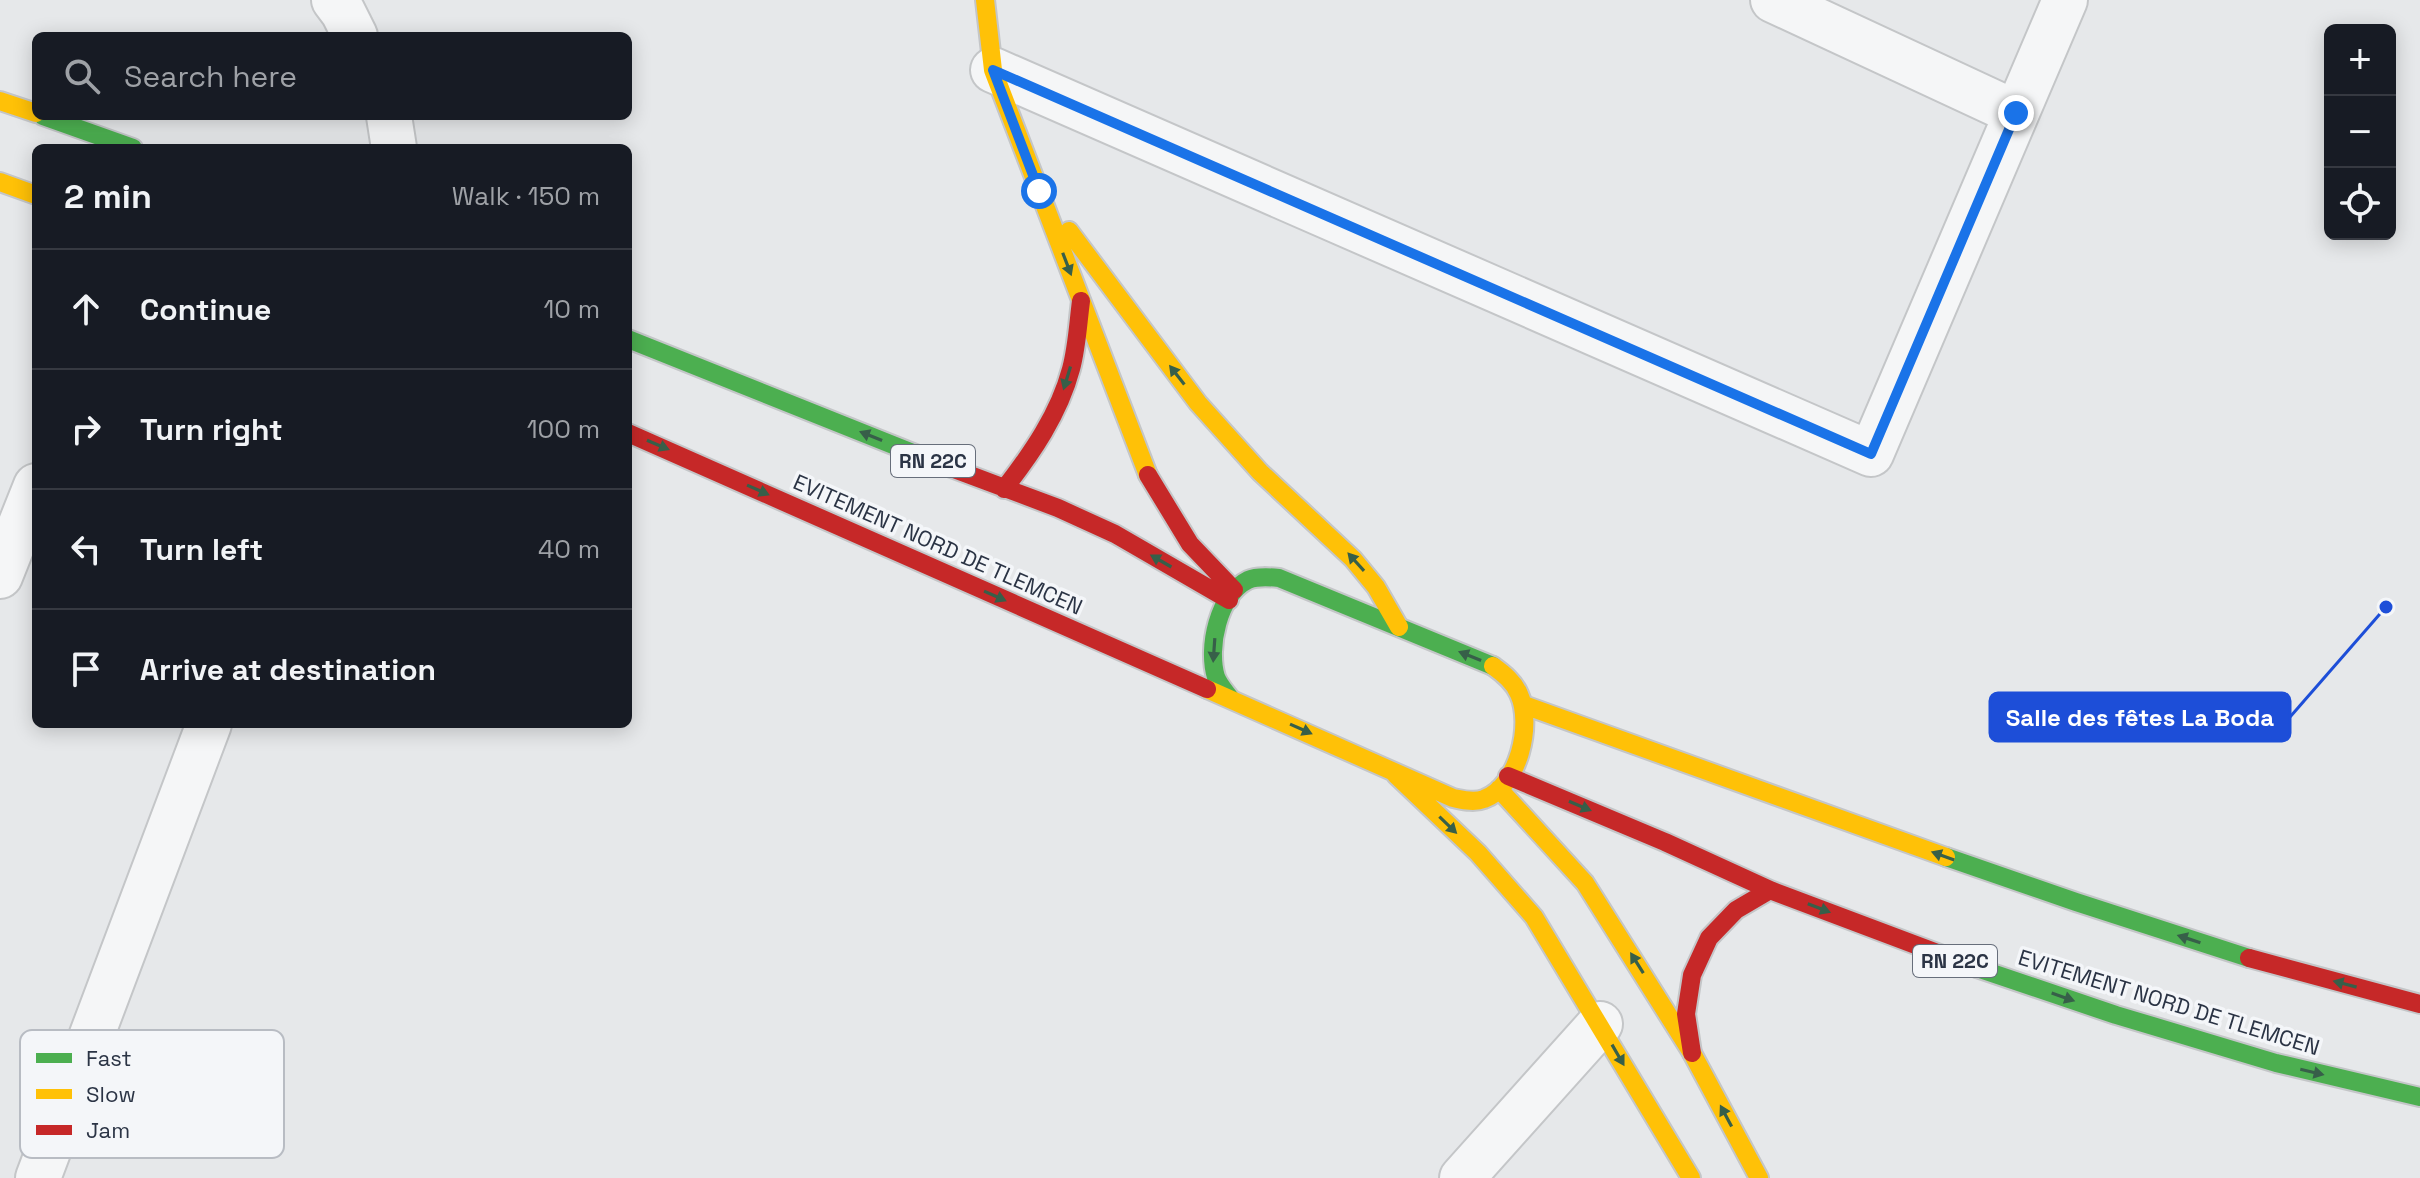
<!DOCTYPE html>
<meta charset="utf-8">
<style>
:root{--surface:#171b24;--page:#242831;--text:#f1f3f6;--muted:#9ea1a6;--line:#363941}
body{margin:0;font-family:"Space Grotesk",sans-serif;background:var(--page);color:var(--text)}
.controls{position:absolute;right:24px;top:24px;display:grid;overflow:hidden;border-radius:12px;box-shadow:0 4px 20px #0003}
.controls button{width:72px;height:72px;display:grid;place-items:center;padding:0;border:0;border-bottom:2px solid var(--line);background:var(--surface);color:var(--text);font:40px sans-serif}
.stop{position:absolute;width:24px;height:24px;margin:-18px;border:6px solid #1a73e8;border-radius:50%;background:#fff}
.stop.end{background:#1a73e8;border-color:#fff;box-shadow:0 2px 8px #0008}
.list{margin:0;padding:0;list-style:none}
h2{display:flex;justify-content:space-between;align-items:center;height:104px;margin:0;padding:0 32px;font-size:34px}
h2 small{font-size:26px;font-weight:400;color:var(--muted)}
.list li{display:grid;grid-template-columns:52px 1fr auto;gap:24px;align-items:center;box-sizing:border-box;height:120px;padding:0 32px;border-top:2px solid var(--line)}
.list b{display:block;font-size:30px;white-space:nowrap}
.list em{font-size:26px;font-style:normal;color:var(--muted)}
.icon{flex:none;width:44px;height:44px;fill:none;stroke:currentColor;stroke-width:2;stroke-linecap:round;stroke-linejoin:round}
.map{position:relative;flex:none;width:2420px;height:1178px;overflow:hidden}
.search{position:absolute;background:var(--surface);box-shadow:0 4px 20px #0003;left:32px;top:32px;width:600px;height:88px;display:flex;align-items:center;gap:20px;box-sizing:border-box;padding:0 28px;border-radius:12px;color:var(--muted);font-size:30px}
.panel{position:absolute;background:var(--surface);box-shadow:0 4px 20px #0003;left:32px;top:144px;width:600px;height:584px;border-radius:12px}
.map>svg:first-child{display:block}
.lines{fill:none;stroke-linecap:round;stroke-linejoin:round}
.street-casing{stroke:#c4c6c8;stroke-width:48}
.fast-casing{stroke:#c4c6c8;stroke-width:22}
.slow-casing{stroke:#c4c6c8;stroke-width:22}
.jam-casing{stroke:#c4c6c8;stroke-width:22}
.street{stroke:#f5f6f7;stroke-width:44}
.fast{stroke:#4caf50;stroke-width:18}
.slow{stroke:#ffc107;stroke-width:18}
.jam{stroke:#c62828;stroke-width:18}
.oneway{fill:#375f49}
.route{stroke:#1a73e8;stroke-width:10}
.labels{text-anchor:middle;stroke-width:7;stroke-linejoin:round;paint-order:stroke}
.shield{fill:#f4f6f9;stroke:#676e7b;stroke-width:2}
.shield-label{font-size:20px;font-weight:bold;fill:#2b3445}
.street-label{font-size:22px;fill:#2b3445;stroke:#f4f6f9}
.key{fill:#f4f6f9;stroke:#b8bcc3;stroke-width:2}
.key-label{font-size:22px;fill:#2b3445}
.leader{fill:none;stroke:#1d4ed8;stroke-width:3}
.callout-dot{fill:#1d4ed8;stroke:#f4f6f9;stroke-width:3}
.callout{fill:#1d4ed8;stroke:#1d4ed8;stroke-width:3}
.callout-label{font-size:24px;text-anchor:middle;font-weight:bold;fill:#fff}
</style>
<div class="map">
<svg width="2420" height="1178" viewBox="0 0 2420 1178">
<rect width="100%" height="100%" fill="#e6e8ea"/>
<g class="lines">
<defs>
<path id="street" d="M334,0L343,12L355,36
M1773,0L2016,113
M993,70L1871,454L2065,0
M389,116L394,148
M0,576L36,486
M38,1178L209,724
M1462,1178L1600,1024"/>
<path id="fast" d="M43,116L133,148
M628,339L938,463
M1230,698C1225,691 1219,685 1216,677C1207,648 1218,595 1248,580C1257,576 1269,577 1279,578L1493,666
M1946,857L2076,902L2249,958
M1977,968L2116,1015L2276,1063L2420,1097"/>
<path id="slow" d="M985,0L993,70L1148,475
M0,101L36,113
M0,182L36,195
M1069,231L1198,403L1260,472L1353,559L1376,587L1399,627
M1207,689L1453,798C1463,800 1474,803 1484,799C1519,786 1533,724 1519,694C1514,682 1504,674 1493,666
M1524,705L1946,857
M1396,775L1478,853L1534,917L1691,1178
M1499,789L1585,883L1692,1053L1759,1178"/>
<path id="jam" d="M628,433L1207,689
M938,463L1058,508L1115,534L1229,600
M1148,475L1190,544L1234,590
M1004,489C1032,453 1059,414 1071,369C1077,347 1078,324 1081,301
M1508,776L1665,842L1770,890L1977,968
M2249,958L2420,1004
M1692,1053L1686,1014L1692,975L1709,938L1736,910L1770,890"/>
</defs>
<use href="#street" class="street-casing"/>
<use href="#fast" class="fast-casing"/>
<use href="#slow" class="slow-casing"/>
<use href="#jam" class="jam-casing"/>
<use href="#street" class="street"/>
<use href="#fast" class="fast"/>
<use href="#slow" class="slow"/>
<use href="#jam" class="jam"/>
</g>
<defs><path id="oneway-solid" d="M-6-.8H1V-3.2L6.5 0L1 3.2V.8H-6Z" transform="scale(2)"/></defs>
<g class="oneway">
<use href="#oneway-solid" transform="translate(1067 264) rotate(69)"/>
<use href="#oneway-solid" transform="translate(1177 375) rotate(-128)"/>
<use href="#oneway-solid" transform="translate(1067 378) rotate(107)"/>
<use href="#oneway-solid" transform="translate(871 436) rotate(-158)"/>
<use href="#oneway-solid" transform="translate(658 445) rotate(23)"/>
<use href="#oneway-solid" transform="translate(758 490) rotate(24)"/>
<use href="#oneway-solid" transform="translate(1161 561) rotate(-150)"/>
<use href="#oneway-solid" transform="translate(1356 562) rotate(-132)"/>
<use href="#oneway-solid" transform="translate(995 596) rotate(24)"/>
<use href="#oneway-solid" transform="translate(1214 650) rotate(94)"/>
<use href="#oneway-solid" transform="translate(1470 656) rotate(-158)"/>
<use href="#oneway-solid" transform="translate(1301 729) rotate(24)"/>
<use href="#oneway-solid" transform="translate(1580 806) rotate(23)"/>
<use href="#oneway-solid" transform="translate(1448 825) rotate(44)"/>
<use href="#oneway-solid" transform="translate(1943 856) rotate(-160)"/>
<use href="#oneway-solid" transform="translate(1819 908) rotate(21)"/>
<use href="#oneway-solid" transform="translate(2189 939) rotate(-162)"/>
<use href="#oneway-solid" transform="translate(1637 963) rotate(-122)"/>
<use href="#oneway-solid" transform="translate(2345 984) rotate(-165)"/>
<use href="#oneway-solid" transform="translate(2063 997) rotate(19)"/>
<use href="#oneway-solid" transform="translate(1618 1055) rotate(60)"/>
<use href="#oneway-solid" transform="translate(2312 1072) rotate(13)"/>
<use href="#oneway-solid" transform="translate(1726 1116) rotate(-118)"/>
</g>
<g class="lines">
<path class="route" d="M1039,191L993,70L1871,454L2016,113"/>
</g>
<g class="labels">
<g class="shield">
<rect x="891" y="445" width="84" height="32" rx="6"/>
<rect x="1913" y="945" width="84" height="32" rx="6"/>
</g>
<g class="shield-label">
<text x="933" y="468">RN 22C</text>
<text x="1955" y="968">RN 22C</text>
</g>
<g class="street-label">
<text transform="translate(938 544) rotate(24)" y="8">EVITEMENT NORD DE TLEMCEN</text>
<text transform="translate(2169 1002) rotate(17)" y="8">EVITEMENT NORD DE TLEMCEN</text>
</g>
</g>
<rect x="20" y="1030" width="264" height="128" rx="12" class="key"/>
<rect x="36" y="1053" width="36" height="10" fill="#4caf50"/>
<rect x="36" y="1089" width="36" height="10" fill="#ffc107"/>
<rect x="36" y="1125" width="36" height="10" fill="#c62828"/>
<g class="key-label">
<text x="86" y="1066">Fast</text>
<text x="86" y="1102">Slow</text>
<text x="86" y="1138">Jam</text>
</g>
<path class="leader" d="M2386 607L2290 717"/>
<circle class="callout-dot" cx="2386" cy="607" r="8"/>
<rect class="callout" x="1990" y="693" width="300" height="48" rx="8"/>
<g class="callout-label">
<text x="2140" y="726">Salle des fêtes La Boda</text>
</g>
</svg>
<div class="controls">
<button>+</button>
<button>−</button>
<button><svg class="icon" aria-label="locate" viewBox="0 0 24 24"><circle cx="12" cy="12" r="6"/><path d="M12 2v4M12 18v4M2 12h4M18 12h4"/></svg></button>
</div>
<div class="stop" style="left:1039px;top:191px"></div>
<div class="stop end" style="left:2016px;top:113px"></div>
<div class="search"><svg class="icon" aria-label="search" viewBox="0 0 24 24"><circle cx="10" cy="10" r="6"/><path d="M15 15l6 6"/></svg>Search here</div>
<section class="panel">
<h2>2 min<small>Walk · 150 m</small></h2>
<ul class="list">
<li><svg class="icon" aria-label="ahead" viewBox="0 0 24 24"><path d="M12 20V5M6 11l6-6 6 6"/></svg><div><b>Continue</b></div><em>10 m</em></li>
<li><svg class="icon" aria-label="right" viewBox="0 0 24 24"><path d="M7 20v-9h11M14 6l5 5-5 5"/></svg><div><b>Turn right</b></div><em>100 m</em></li>
<li><svg class="icon" aria-label="left" viewBox="0 0 24 24"><path d="M17 20v-9H6M10 6l-5 5 5 5"/></svg><div><b>Turn left</b></div><em>40 m</em></li>
<li><svg class="icon" aria-label="arrive" viewBox="0 0 24 24"><path d="M6 21V4h12l-3 4 3 4H6"/></svg><div><b>Arrive at destination</b></div></li>
</ul>
</section>
</div>
